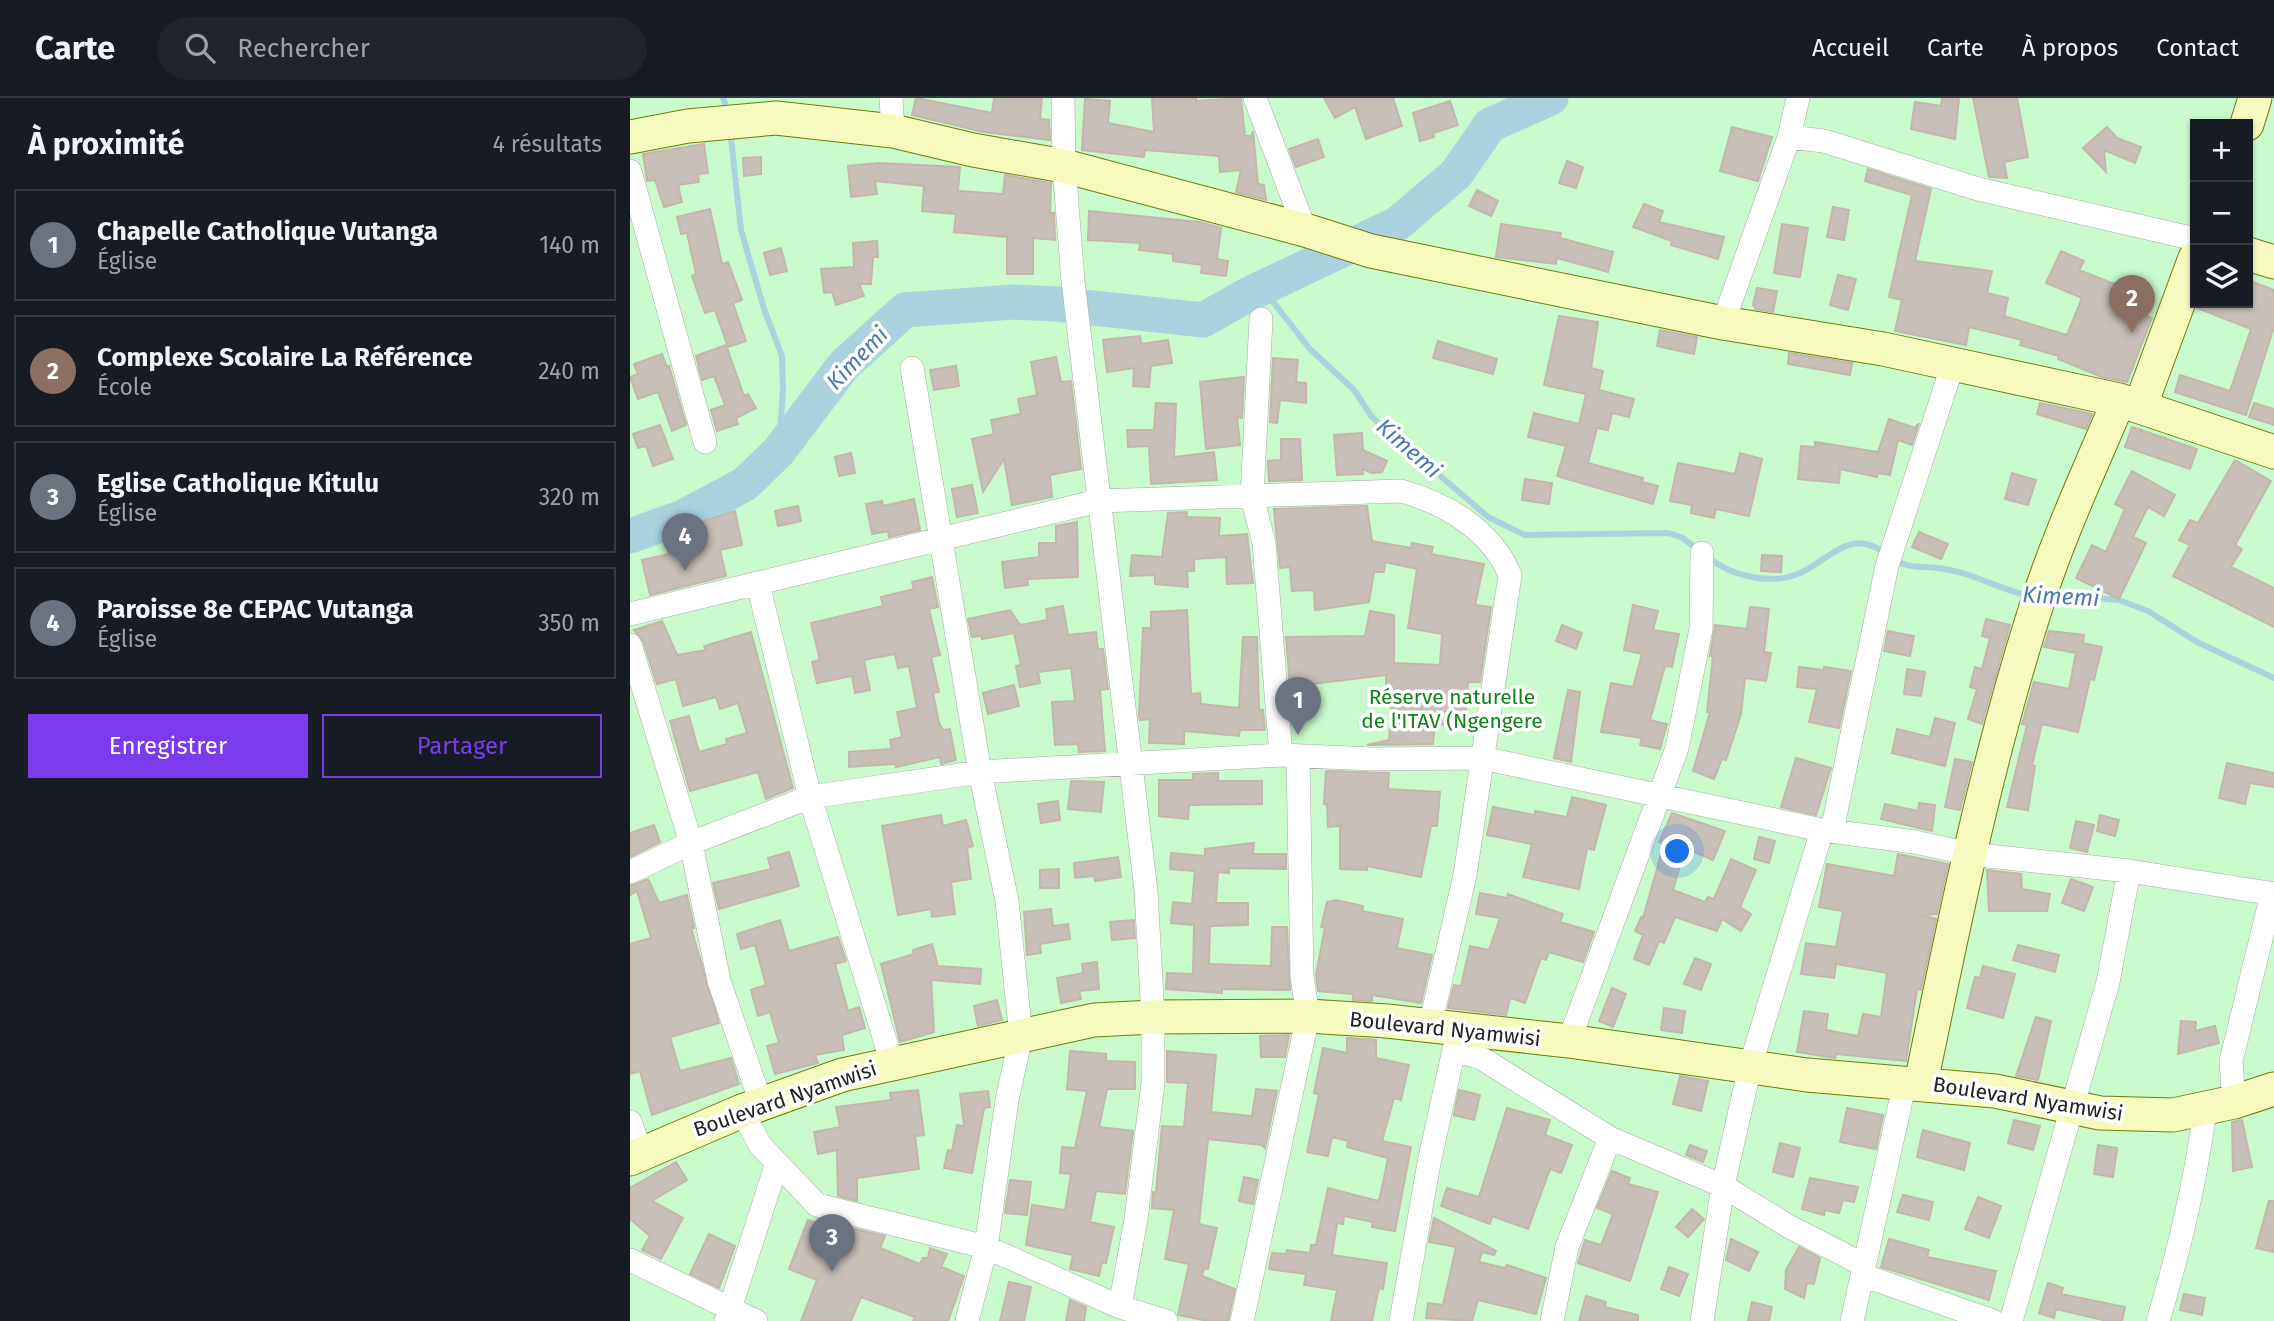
<!DOCTYPE html>
<html lang="fr">
<meta charset="utf-8">
<style>
:root{--surface:#171b24;--page:#20242c;--text:#f1f3f6;--muted:#9ea1a6;--line:#363941;--accent:#7c3aed}
body{margin:0;font-family:"Fira Sans",sans-serif;background:var(--page);color:var(--text)}
.controls{position:absolute;right:21px;top:21px;display:grid;overflow:hidden;border-radius:0px;box-shadow:0 2px 5px #0004}
.controls button{width:63px;height:63px;display:grid;place-items:center;padding:0;border:0;border-bottom:2px solid var(--line);background:var(--surface);color:var(--text);font:35px sans-serif}
.you{position:absolute;left:1048px;top:754px;width:24px;height:24px;margin:-18px;border:5px solid #fff;border-radius:50%;background:#1a73e8;box-shadow:0 0 0 10px #1a73e833}
.badge{display:grid;place-items:center;width:46px;height:46px;border-radius:50%;background:var(--accent);color:#fff;font-size:23px;font-weight:700}
.pin{position:absolute;translate:-50% -58px;filter:drop-shadow(0 2px 4px #0008)}
.pin::after{content:'';position:absolute;top:37px;width:24px;height:21px;background:inherit;clip-path:polygon(0 0,100% 0,50% 100%)}
.list{margin:0;padding:0;list-style:none}
h2{display:flex;justify-content:space-between;align-items:center;height:91px;margin:0;padding:0 28px;font-size:30px}
h2 small{font-size:23px;font-weight:400;color:var(--muted)}
.list li{display:grid;grid-template-columns:46px 1fr auto;gap:21px;align-items:center;box-sizing:border-box;height:112px;margin:0 14px 14px;padding:0 14px;border:2px solid var(--line);border-radius:0px}
.list b{display:block;font-size:26px;white-space:nowrap}
.list p{margin:0;font-size:23px;white-space:nowrap;color:var(--muted)}
.list em{font-size:23px;font-style:normal;color:var(--muted)}
.actions{display:flex;gap:14px;padding:21px 28px}
.actions a{flex:1;padding:16px 0;border:2px solid var(--accent);border-radius:0px;text-align:center;font-size:24px;color:var(--accent)}
.actions .main{background:var(--accent);color:#fff}
.icon{flex:none;width:38px;height:38px;fill:none;stroke:currentColor;stroke-width:2;stroke-linecap:round;stroke-linejoin:round}
.map{position:relative;flex:none;width:1644px;height:1223px;overflow:hidden}
header{display:flex;align-items:center;gap:42px;box-sizing:border-box;height:98px;padding:0 35px;background:var(--surface);border-bottom:2px solid var(--line)}
header strong{font-size:33px}
nav{display:flex;gap:38px;margin-inline-start:auto;font-size:24px}
.search{width:490px;height:63px;background:var(--page);display:flex;align-items:center;gap:18px;box-sizing:border-box;padding:0 24px;border-radius:38px;color:var(--muted);font-size:26px}
main{display:flex}
aside{flex:1;background:var(--surface)}
.map>svg:first-child{display:block}
.park{fill:#c8facc;fill-rule:evenodd}
.lines{fill:none;stroke-linecap:round;stroke-linejoin:round}
.stream{stroke:#aad3df;stroke-width:6}
.river{stroke:#aad3df;stroke-width:35}
.building{fill:#c7bfb8;stroke:#c4b6ab;stroke-width:2}
.street-casing{stroke:#a9a9a9;stroke-width:24}
.secondary-casing{stroke:#707d05;stroke-width:35}
.street{stroke:#fff;stroke-width:23}
.secondary{stroke:#f7fabf;stroke-width:33}
.labels{text-anchor:middle;stroke-width:7;stroke-linejoin:round;paint-order:stroke}
.park-label{font-size:21px;fill:#0c8416;stroke:#fff}
.street-label{font-size:21px;fill:#222;stroke:#fff}
.water-label{font-size:23px;font-style:italic;fill:#4a7aab;stroke:#fff}
</style>
<header>
<strong>Carte</strong>
<div class="search"><svg class="icon" aria-label="search" viewBox="0 0 24 24"><circle cx="10" cy="10" r="6"/><path d="M15 15l6 6"/></svg>Rechercher</div>
<nav><a>Accueil</a><a>Carte</a><a>À propos</a><a>Contact</a></nav>
</header>
<main>
<aside>
<h2>À proximité<small>4 résultats</small></h2>
<ul class="list">
<li><span class="badge" style="background:#6b7280">1</span><div><b>Chapelle Catholique Vutanga</b><p>Église</p></div><em>140 m</em></li>
<li><span class="badge" style="background:#8d6e63">2</span><div><b>Complexe Scolaire La Référence</b><p>École</p></div><em>240 m</em></li>
<li><span class="badge" style="background:#6b7280">3</span><div><b>Eglise Catholique Kitulu</b><p>Église</p></div><em>320 m</em></li>
<li><span class="badge" style="background:#6b7280">4</span><div><b>Paroisse 8e CEPAC Vutanga</b><p>Église</p></div><em>350 m</em></li>
</ul>
<div class="actions"><a class="main">Enregistrer</a><a>Partager</a></div>
</aside>
<div class="map">
<svg width="1644" height="1223" viewBox="0 0 1644 1223">
<rect width="100%" height="100%" fill="#f2efe9"/>
<path class="park" d="M0,0H1644V1223H0ZM1565,26H1618V205H1565Z"/>
<g class="lines">
<path class="stream" d="M93,0L95,5
M101,40L111,132L134,211L152,258L153,291L149,353
M633,191L680,251L724,292L742,319L858,419L895,437L1038,435L1051,439L1069,452
M1078,459C1099,477 1138,487 1165,477C1199,465 1218,427 1256,456
M1265,462C1280,471 1291,468 1307,470C1341,473 1368,492 1401,498
M1421,496L1489,502L1518,513L1567,544L1644,580"/>
<path class="river" d="M0,438L53,419L115,386L149,353L214,267L275,212L383,204L427,206L573,222L619,196L767,126L826,76L860,27L921,0"/>
</g>
<path class="building" d="M286,0L362,15L364,0H412L410,21L419,22L420,42L354,34L282,17Z
M522,0H566V3L611,0L615,38H621L623,33L628,86L634,87L636,102L606,94L611,72L590,74L589,58L515,52L514,59L452,52L455,1L480,3L478,25L524,34Z
M694,0H763L772,28L736,41L725,9L705,20Z
M1312,0H1329L1325,41L1281,31L1285,4L1311,8Z
M1343,0H1387L1398,59L1374,64L1377,80L1359,79Z
M820,3L828,27L803,35L804,39L790,43L783,15Z
M1102,29L1142,39L1128,83L1090,73Z
M1477,29L1487,40L1511,49L1505,65L1474,52L1476,74L1453,50Z
M688,41L694,59L666,69L659,51Z
M74,46L78,75L68,76L69,84L48,87L52,104L34,109L25,82L17,83L13,56Z
M131,59V76L114,78L113,60Z
M937,63L953,69L946,90L929,85Z
M248,65L330,69L328,93L373,96L375,77L421,85L420,115H424L425,142L403,140V176H377V139L324,134L326,116L292,113L294,88L245,83L247,96L221,99L218,68Z
M1238,71L1301,91L1285,163L1362,173L1357,195L1378,200L1374,218L1437,237L1452,200L1416,185L1431,153L1454,163L1449,172L1505,194L1498,211L1522,220L1497,284L1472,279L1428,261L1429,258L1390,247L1392,242L1339,229L1336,247L1265,233L1272,202L1259,199L1282,97L1235,83Z
M847,92L868,103L861,118L839,108Z
M1014,106L1033,113L1029,124L1094,139L1088,161L1041,147L1042,143L1003,129Z
M1203,109L1219,112L1214,142L1197,139Z
M80,111L92,166L98,164L112,202L103,205L116,243L98,249L85,212L75,215L62,178L66,176L57,135L51,136L47,119Z
M459,113L569,124L591,130L587,161L598,163L596,178L571,175L572,167L543,163V156L509,152L510,145L458,142Z
M871,126L931,135L930,140L983,154L978,174L927,160L926,166L866,159Z
M1152,126L1178,130L1170,179L1144,175Z
M247,143L248,159H243L241,186H229L234,198L206,207L202,194L194,195L191,171L224,169L223,145Z
M151,150L157,173L140,177L134,155Z
M1208,177L1226,181L1218,212L1200,207Z
M1618,182L1644,192V229L1616,317L1545,294L1550,277L1600,293L1621,231L1567,210L1569,205H1618Z
M1127,190L1147,193L1143,214L1126,211L1123,207Z
M929,218L968,224L961,270L973,273L969,292L1004,301L999,319L982,315L978,332L967,330L958,365L1013,380L1012,384L1028,388L1023,406L927,378L936,348L898,339L904,315L949,326L956,296L914,287Z
M1030,232L1067,239L1064,256L1027,248Z
M510,238L511,246L538,242L542,265L521,268L519,289L503,288L504,270L477,274L473,242Z
M808,243L867,261L863,276L803,260Z
M96,247L114,298L118,296L126,310L106,320L108,326L87,333L81,312L95,307L84,278L72,282L66,258Z
M1159,255L1222,265L1220,277L1158,266Z
M32,256L37,269L39,268L56,327L42,333L28,294L8,301L0,279L8,276L4,266Z
M426,259L431,284L441,283L451,371L420,377L422,399L382,407L374,361L353,394L342,341L364,336L361,322L391,316L388,301L407,297L401,264Z
M643,260L668,262L666,284L676,285V305L650,302L647,325L640,324Z
M326,268L329,288L304,292L300,272Z
M614,279L612,320L607,319L610,347L576,351L570,284Z
M526,305L546,306L544,359L584,354L587,382L521,386L519,348L498,349L497,332H524Z
M1410,305L1462,316L1456,331L1407,316Z
M1624,305L1644,311V327L1619,319Z
M1259,321L1285,330L1289,325L1282,347L1268,342L1260,377L1248,375L1247,379L1210,371L1209,385L1168,381L1171,348L1185,349V344L1248,354Z
M30,327L43,361L23,368L16,348L8,350L3,336Z
M1502,329L1567,351L1560,371L1495,349Z
M732,335L733,352L757,363L752,374L742,375L732,371L733,376L707,377L704,337Z
M651,341H670L672,382L639,383L638,363L651,362Z
M221,355L225,375L209,378L205,359Z
M1110,355L1132,361L1119,418L1086,411L1084,420L1061,415L1062,407L1040,403L1048,365L1105,376Z
M1605,362L1641,383L1605,447L1612,451L1601,469L1644,490V529L1543,478L1560,447L1549,442L1560,422L1568,425Z
M1502,373L1545,397L1534,418L1518,409L1503,439L1516,445L1489,501L1446,480L1462,447L1476,454L1495,411L1485,406Z
M1382,375L1406,382L1398,407L1375,401Z
M895,381L922,385L919,406L892,402Z
M342,387L348,415L327,419L322,391Z
M284,401L290,432L259,439L258,433L242,436L236,406L252,403L253,408Z
M168,408L171,423L148,428L145,413Z
M737,408L742,443L781,450L782,445L803,449L801,456L854,466L845,507L861,509L850,584H838L835,628L805,626L803,646L737,647L759,642L762,591L756,590V577L682,586L681,589L660,588L656,539L735,538L740,513L764,517V565L810,567L812,536L778,530L787,471L755,464L754,474H744L739,504L685,512L684,492L662,493L660,469L650,470L644,411Z
M105,413L112,447L90,452L96,478L20,497L12,462L39,456L34,441L61,431L59,428Z
M557,414L556,419L590,420L589,438L617,436L623,485L597,486L596,459L564,461V473H557L558,489L525,486V477L500,478L502,457L532,459L538,415Z
M447,424L448,479L397,481L398,487L375,490L372,464L409,459V445H426V428Z
M1289,434L1318,446L1311,461L1282,449Z
M1132,457L1152,458L1151,474L1131,473Z
M302,479L308,509L299,511L310,557L301,559L309,594L303,595L309,625L313,632L320,631L326,662L311,666L310,659L266,669L265,666L219,669V654L262,651L260,642L272,639L267,614L287,610L279,568L268,570L265,556L234,562L240,592L225,595L222,578L187,585L182,564L190,562L181,525L253,508L251,499L284,491L282,484Z
M1003,507L1028,513L1023,532L1049,536L1042,569L1035,568L1020,622L1037,626L1030,651L1010,647L1012,640L971,634L981,585L1003,589L1012,556L994,552Z
M433,508L438,537L466,534L468,551H473L478,591L470,592L475,653L449,654L448,646L425,647L422,604L445,603L441,570L408,574L410,585L390,589L386,568L391,567L384,535L352,541V538L342,539L338,521L380,512L390,527L417,522L416,511Z
M1120,509L1139,511L1134,554L1141,555L1136,583L1115,580L1111,616L1096,662L1092,661L1084,681L1063,673L1080,614H1077L1083,558H1080L1085,527L1117,531Z
M557,512L561,596L570,595L571,606L609,610L613,539H627L629,612H633L635,632H610L609,638L554,633V646L519,645L520,621L510,622L509,618L513,530H521V514Z
M1356,521L1380,527L1352,626L1338,621L1347,591L1340,589L1345,569L1352,571L1360,540L1352,538Z
M32,523L47,557L76,552L74,548L121,534L163,690L136,701L128,674L60,693L40,623L59,618L69,654L97,646L96,641L117,635L108,605L90,611L86,599L53,608L46,581L27,586L13,543L4,532Z
M932,527L952,535L946,551L926,543Z
M1258,533L1284,538L1280,558L1254,553Z
M1419,533L1454,537L1453,545L1472,549L1464,582L1460,581L1448,634L1412,626L1402,667L1405,668L1398,712L1377,709L1397,627L1392,626L1404,584L1439,591L1446,555L1414,549Z
M1169,569L1194,572V569L1221,573L1209,630L1179,624L1187,591L1167,589Z
M1277,571L1295,574L1291,598L1274,596Z
M384,587L389,608L358,616L353,595Z
M938,592L950,594L941,664L924,660Z
M1305,620L1325,625L1315,668L1262,655L1267,631L1300,639Z
M1166,660L1201,670L1186,717L1151,709Z
M1325,661L1342,664L1330,712L1315,709Z
M1597,665L1644,675V689L1620,685L1615,706L1589,700Z
M696,673L759,675L758,691L810,694L807,728H801L791,779L737,768V772L710,771V728L698,729L697,707L694,706Z
M588,675V683H632V706L559,707L558,721L529,718V682H563V676Z
M441,683L474,684L471,714L438,711Z
M942,699L976,707L964,752L957,750L949,791L893,779L902,746L857,737L863,709L905,717V713L937,719Z
M428,703L430,722L411,725L408,706Z
M1289,705L1305,707L1302,733L1251,721L1255,706L1288,713Z
M1042,715L1095,733L1083,762L1055,750L1043,792L1075,804L1078,799L1084,801L1101,761L1126,772L1110,809L1121,816L1111,833L1092,821L1087,833L1045,819L1034,845L1029,843L1019,867L1004,861L1013,837L1005,833L1011,819L1013,820L1034,746L1029,744Z
M311,717L313,728L336,722L343,748L337,750L341,781L321,784L325,816L302,819L301,811L268,817L252,728Z
M1470,717L1489,722L1485,738L1467,733Z
M1446,723L1464,727L1457,754L1440,750Z
M24,727L30,744L0,759V735Z
M1129,739L1145,743L1139,765L1124,761Z
M624,745L623,756H656V771L599,770V775L588,774L586,805H618V827L580,828L579,866L641,868L642,829H657L660,892L592,891V895L536,891L537,875L563,876L564,827L541,825L543,804L562,806L565,773L540,771L541,755L575,758V751Z
M159,754L169,788L89,811L83,785L141,771L138,760Z
M1268,756L1318,766L1307,816L1292,817L1306,821L1291,892L1287,891L1276,963L1206,956L1205,960L1167,954L1174,913L1198,916L1196,932L1228,938L1233,916L1251,919L1257,875L1206,866L1204,880L1171,876L1176,845L1206,849L1213,813L1189,809L1197,766L1264,778Z
M488,759L491,779L465,783L464,778L445,780L444,765Z
M429,771V790H410V772Z
M1357,772L1391,776L1392,791L1420,796L1417,813H1359Z
M18,781L29,805L57,797L64,830H61L89,925L40,939L50,973L101,960L109,986L22,1017L10,973L0,976V846L21,840L7,793L0,797V788Z
M1441,781L1463,789L1454,813L1432,805Z
M850,795L877,800L878,796L933,816L930,824L964,834L953,864L919,854L916,862L911,860L895,905L880,900L876,917L818,910L824,887L831,888L840,848L859,852L870,820L846,816Z
M706,802L733,808L732,813L773,821L767,850L802,857L791,905L742,897V903L723,902V896L688,893L686,876L695,830L691,829L697,804Z
M421,811L423,828L438,826L440,841L410,846L411,855L397,857L394,814Z
M150,822L159,853L208,839L216,863L205,866L218,913L229,909L235,930L212,937L214,952L185,957L188,965L145,976L137,948L149,945L140,914L128,918L121,892L136,887L125,847L111,851L107,836Z
M504,822L505,840L482,842L480,824Z
M302,846L308,868L351,871L350,886L301,882L304,934L270,944L251,866L284,856L283,852Z
M1388,847L1429,857L1425,874L1383,862Z
M1065,860L1081,866L1071,892L1054,886Z
M467,864L469,891L449,893L451,901L431,905L427,880L453,875L452,866Z
M1353,868L1385,876L1373,920L1337,910L1345,879L1350,880Z
M982,890L996,896L983,929L969,923Z
M367,902L372,922L348,928L344,908Z
M1034,910L1055,913L1052,935L1031,932Z
M1406,919L1421,923L1408,982L1386,978Z
M1551,923L1566,924L1565,933L1585,928L1589,945L1548,956Z
M659,937L655,959H631L630,938Z
M717,940L746,942V960L779,967L771,1002L764,1000L752,1043L781,1049L765,1133L742,1129L743,1124L714,1118L713,1126L707,1125L702,1157L757,1165L753,1191L749,1190L742,1223H701L707,1192L674,1187L676,1176L639,1171L642,1155L656,1156L657,1152L680,1155L681,1147H686L698,1090L748,1103L750,1099L758,1060L717,1049L718,1043L702,1039L698,1058L677,1054L689,996L684,995L693,950L717,955Z
M440,953L476,956V963L505,964V991H477L469,1029L503,1033L495,1096L466,1093L460,1124L484,1129L476,1165L472,1164L469,1178L440,1171L443,1157L396,1147L402,1107L435,1112L441,1076L430,1075L432,1049L445,1050L457,993L437,991Z
M537,953L586,957L581,1014L622,1018L626,991L647,993L635,1050L632,1047L578,1041L569,1126L587,1130L578,1171L574,1170L572,1178L605,1191L598,1223H578L548,1217L559,1166L535,1161L544,1112L522,1110L523,1094L526,1095L532,1028L554,1029L558,985L537,984Z
M1050,978L1078,983L1071,1013L1043,1006Z
M288,992L294,1037L285,1038L289,1071L227,1080V1103L208,1098L207,1052L188,1056L184,1034L210,1029L206,1009L261,1002L260,995Z
M829,992L850,997L844,1022L824,1017Z
M358,993L360,1009L354,1010L342,1075L314,1070L318,1052L322,1053L327,1027L334,1028L330,996Z
M877,1010L920,1022L915,1037L942,1047L931,1075L920,1071L898,1131L862,1118L860,1126L811,1108L817,1090L849,1099Z
M1217,1010L1253,1017L1246,1051L1210,1044Z
M1384,1022L1410,1028L1403,1052L1378,1045Z
M1612,1022L1622,1069L1603,1073L1602,1024Z
M1293,1032L1340,1045L1334,1072L1287,1059Z
M1150,1045L1170,1050L1163,1079L1143,1074Z
M1060,1047L1077,1053L1073,1064L1056,1057Z
M1468,1047L1487,1050L1483,1079L1464,1076Z
M46,1064L57,1082L22,1103L53,1120L31,1161L12,1152L20,1138L0,1121V1090Z
M982,1073L1000,1080L998,1086L1028,1094L1000,1183L948,1165L955,1142L971,1147L983,1116L967,1110Z
M614,1079L628,1082L623,1106L609,1103Z
M1180,1080L1228,1089L1224,1104L1213,1102L1209,1115L1195,1112L1194,1117L1172,1111Z
M380,1082L401,1084L397,1117L375,1115Z
M1273,1097L1303,1104L1299,1122L1267,1114Z
M1348,1099L1371,1108L1359,1140L1335,1131Z
M1639,1103H1644V1154L1626,1150Z
M1062,1111L1074,1121L1058,1139L1046,1129Z
M804,1120L866,1153L864,1157L852,1154L849,1164L875,1170L877,1167L916,1180L906,1216L848,1202L842,1223L796,1220L798,1205L813,1207L826,1149L799,1144Z
M178,1122L209,1134L208,1127L255,1138L250,1150L290,1166L293,1160H298L300,1150L317,1156L311,1169L334,1178L318,1223H283L285,1219L231,1199L221,1223H171L187,1182L159,1171Z
M79,1136L105,1148L89,1190L60,1176Z
M1101,1141L1128,1154L1119,1173L1096,1162Z
M1259,1141L1299,1152L1297,1159L1366,1173L1359,1202L1251,1169Z
M1169,1149L1190,1160L1184,1186L1177,1185L1174,1200L1155,1191L1156,1172Z
M1039,1169L1058,1176L1049,1198L1031,1191Z
M379,1184L401,1189L394,1223H370Z
M1418,1185L1433,1190L1431,1196L1495,1209L1492,1223H1477L1426,1211L1424,1220L1409,1215Z
M1554,1196L1575,1200L1572,1217L1550,1212Z
M956,1198L976,1204L975,1209L1008,1217V1223H949Z
M440,1202L456,1209L454,1223H436Z
M1122,1204L1142,1209L1139,1223H1118Z"/>
<g class="lines">
<defs>
<path id="street" d="M261,0L263,33
M433,0L434,68L443,183L516,793L523,919V985L506,1121L490,1209
M625,0L675,132
M1159,39L1194,43L1348,91L1565,141
M0,73L75,344
M631,221L622,399L634,445L651,657
M1093,225L1159,39L1168,0
M282,270L350,674L377,803L391,938L377,1002L356,1149L337,1223
M128,486L180,699L262,965
M0,516L468,403L771,393C816,405 862,433 880,477L835,777L800,928
M0,547L61,745L89,883L132,1008
M1202,733L1257,468L1323,266
M0,774L61,745L180,699L350,674L651,657L742,661L852,660L1192,732L1285,744L1340,756L1499,773L1644,796
M939,943L1047,650L1071,531L1072,455
M824,951L851,960L980,1040L1093,1088L1158,1128L1234,1167
M1604,1004L1601,963L1642,796
M112,1013L130,1047L187,1107L356,1149L490,1209L536,1223
M0,1024L11,1054
M0,1162L126,1223
M1232,1177L1363,1223
M96,1223L147,1065
M612,1223L678,918L672,879L668,658
M771,1223L799,1065L827,938
M922,1223L937,1149L980,1040
M1072,1223L1093,1088L1120,969L1192,732
M1222,1223L1275,984
M1381,1223L1478,884L1499,773
M1528,1223C1549,1153 1566,1083 1575,1011"/>
<path id="secondary" d="M1617,26L1625,0
M0,39L58,28L146,20L263,33L343,52L434,68L675,132L741,153L1093,225L1253,251L1489,302L1644,354
M1618,156L1644,164
M1510,309L1565,160
M1291,985C1324,825 1356,665 1406,509C1428,439 1460,371 1489,302
M0,1061L112,1013L212,977L464,922L523,919L678,918L757,923L939,943L1177,977L1365,993L1470,1015L1543,1017L1604,1004L1644,991"/>
</defs>
<use href="#street" class="street-casing"/>
<use href="#secondary" class="secondary-casing"/>
<use href="#street" class="street"/>
<use href="#secondary" class="secondary"/>
</g>
<g class="labels">
<g class="park-label">
<text x="822" y="606">Réserve naturelle<tspan x="822" dy="24">de l'ITAV (Ngengere</tspan></text>
</g>
<g class="street-label">
<text transform="translate(815 931) rotate(6)" y="7">Boulevard Nyamwisi</text>
<text transform="translate(155 1001) rotate(-19)" y="7">Boulevard Nyamwisi</text>
<text transform="translate(1398 1001) rotate(9)" y="7">Boulevard Nyamwisi</text>
</g>
<g class="water-label">
<text transform="translate(227 260) rotate(-46)" y="8">Kimemi</text>
<text transform="translate(779 350) rotate(41)" y="8">Kimemi</text>
<text transform="translate(1431 498) rotate(3)" y="8">Kimemi</text>
</g>
</g>
</svg>
<div class="controls">
<button>+</button>
<button>−</button>
<button><svg class="icon" aria-label="layers" viewBox="0 0 24 24"><path d="M12 4l9 5-9 5-9-5zM3 14l9 5 9-5"/></svg></button>
</div>
<div class="you"></div>
<div class="pin badge" style="left:668px;top:637px;background:#6b7280">1</div>
<div class="pin badge" style="left:1502px;top:235px;background:#8d6e63">2</div>
<div class="pin badge" style="left:202px;top:1174px;background:#6b7280">3</div>
<div class="pin badge" style="left:55px;top:473px;background:#6b7280">4</div>
</div>
</main>
